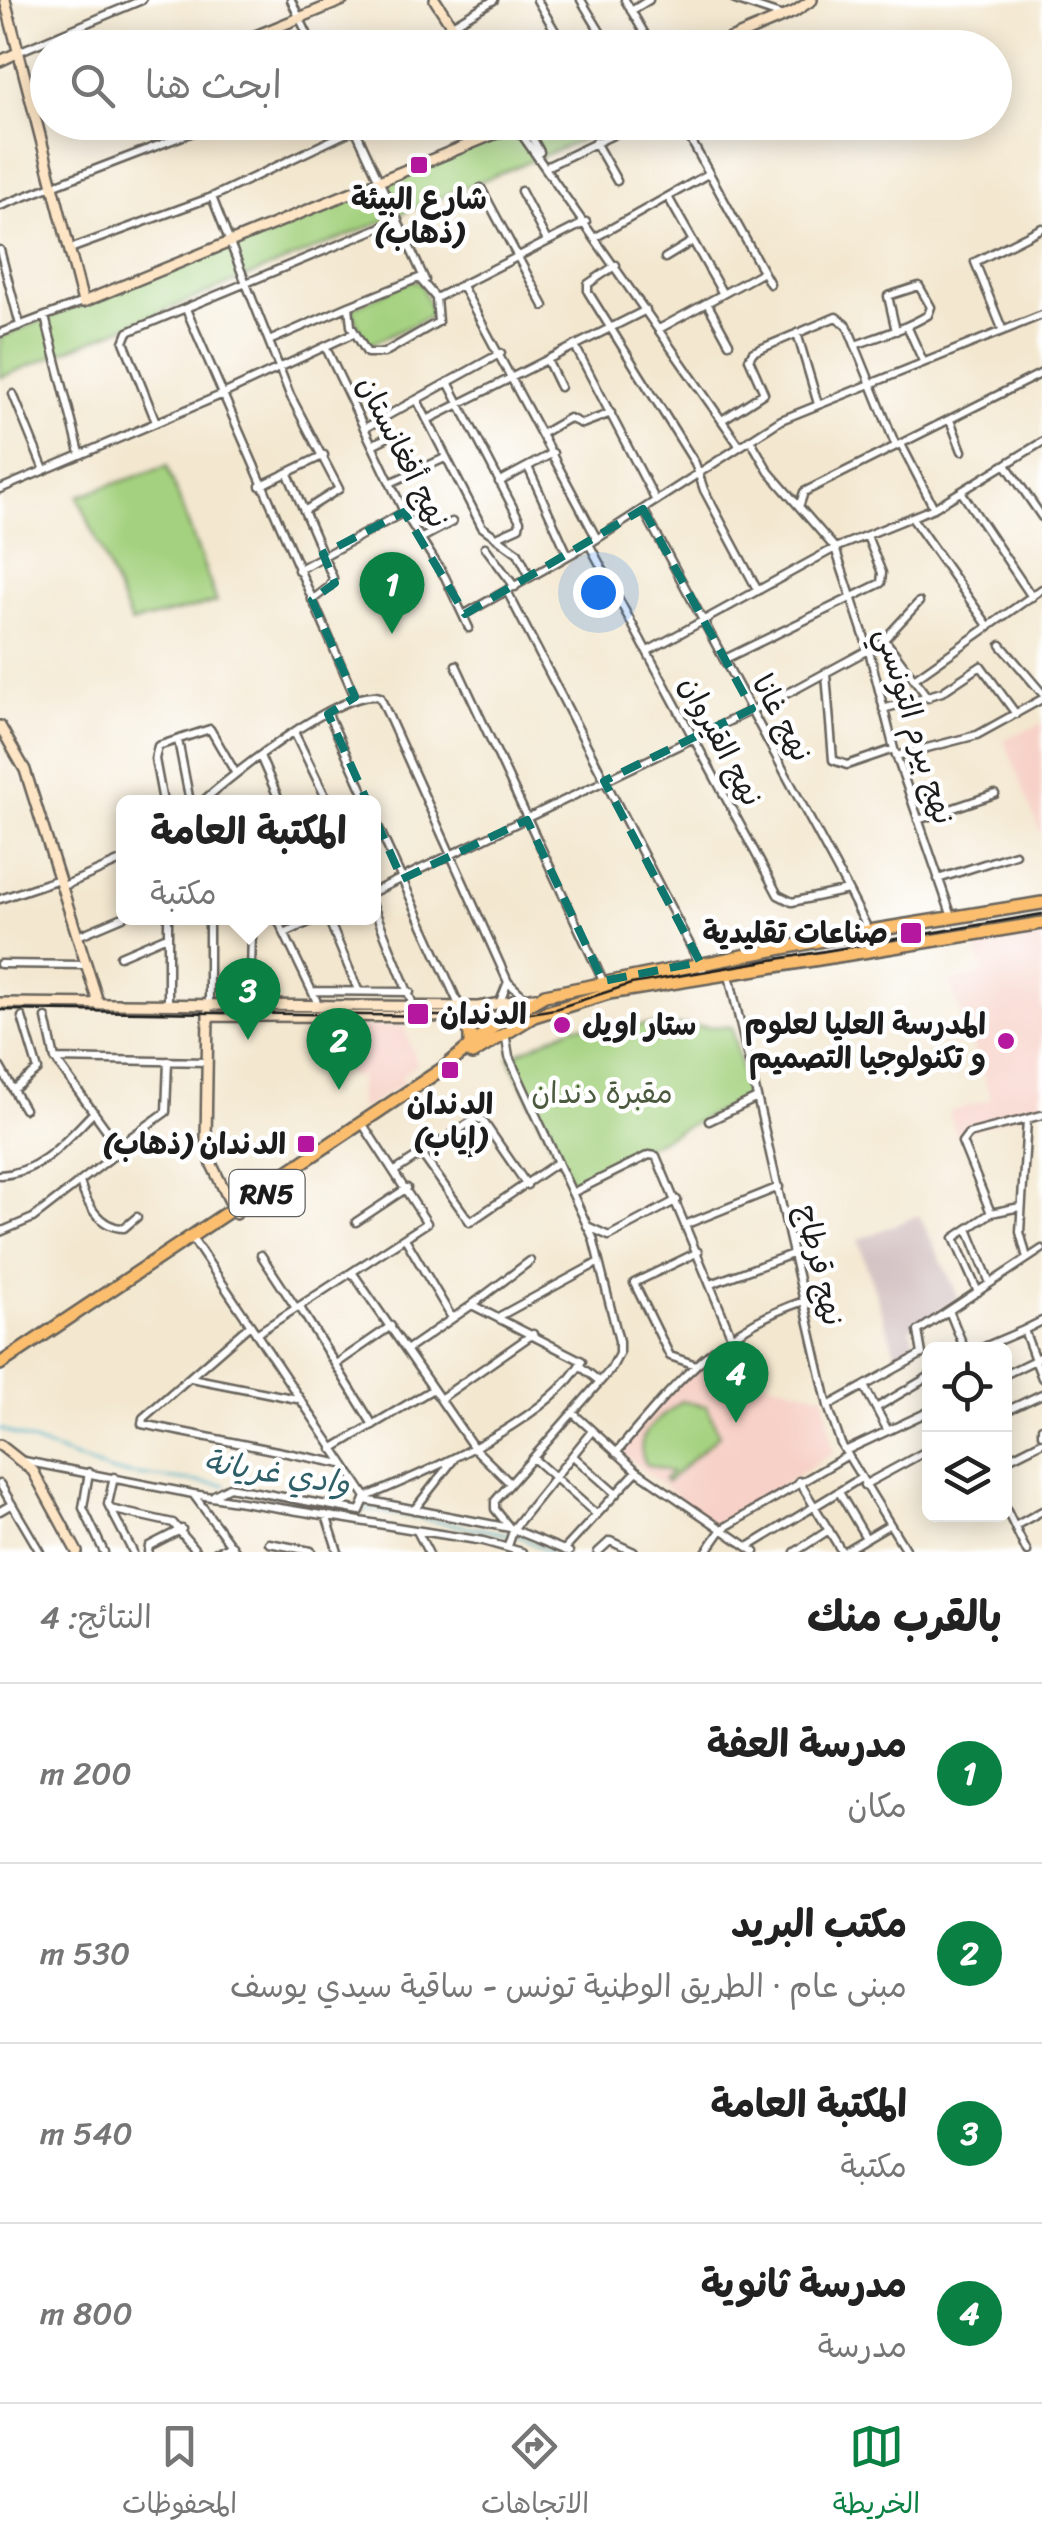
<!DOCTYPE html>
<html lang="ar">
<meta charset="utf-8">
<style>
:root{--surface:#fff;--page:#f6f6f6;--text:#222;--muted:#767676;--line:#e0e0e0;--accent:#0b8043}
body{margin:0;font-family:Sriracha,"Playpen Sans Arabic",sans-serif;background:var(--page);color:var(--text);direction:rtl}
.controls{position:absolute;right:30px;bottom:30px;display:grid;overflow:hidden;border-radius:15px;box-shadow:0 5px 25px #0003}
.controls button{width:90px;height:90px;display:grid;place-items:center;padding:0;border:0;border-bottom:2px solid var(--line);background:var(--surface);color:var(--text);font:50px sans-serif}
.you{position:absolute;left:598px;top:592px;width:35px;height:35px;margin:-25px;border:8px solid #fff;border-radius:50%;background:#1a73e8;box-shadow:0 0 0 15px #1a73e833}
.badge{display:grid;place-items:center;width:65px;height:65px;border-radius:50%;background:var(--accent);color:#fff;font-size:32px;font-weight:700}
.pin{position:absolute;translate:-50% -82px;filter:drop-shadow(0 2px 5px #0008)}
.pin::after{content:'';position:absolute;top:52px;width:35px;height:30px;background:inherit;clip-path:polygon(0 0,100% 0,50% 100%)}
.popup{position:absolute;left:116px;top:795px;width:265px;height:130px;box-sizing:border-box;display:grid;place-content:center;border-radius:15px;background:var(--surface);filter:drop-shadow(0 2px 8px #0005);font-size:32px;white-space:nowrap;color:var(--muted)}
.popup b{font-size:38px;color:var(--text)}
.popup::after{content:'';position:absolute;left:50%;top:100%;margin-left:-20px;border:20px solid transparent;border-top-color:var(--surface)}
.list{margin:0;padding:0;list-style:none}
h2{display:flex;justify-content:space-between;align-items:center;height:130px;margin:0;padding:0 40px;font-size:42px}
h2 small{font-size:32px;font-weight:400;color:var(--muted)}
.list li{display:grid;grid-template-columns:65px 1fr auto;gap:30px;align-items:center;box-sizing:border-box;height:180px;padding:0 40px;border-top:2px solid var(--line)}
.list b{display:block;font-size:38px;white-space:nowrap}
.list p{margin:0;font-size:32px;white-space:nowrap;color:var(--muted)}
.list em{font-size:32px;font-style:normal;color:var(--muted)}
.icon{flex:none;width:55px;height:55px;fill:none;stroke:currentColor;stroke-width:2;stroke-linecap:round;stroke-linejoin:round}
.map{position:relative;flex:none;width:1042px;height:1552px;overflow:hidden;direction:ltr}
.search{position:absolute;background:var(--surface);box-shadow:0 5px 25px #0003;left:30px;right:30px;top:30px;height:110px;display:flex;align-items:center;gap:25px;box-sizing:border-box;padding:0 35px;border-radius:55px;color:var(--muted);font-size:38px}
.sheet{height:850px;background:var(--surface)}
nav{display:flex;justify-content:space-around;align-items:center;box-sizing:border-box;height:140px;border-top:2px solid var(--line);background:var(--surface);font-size:28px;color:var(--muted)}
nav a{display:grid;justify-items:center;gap:5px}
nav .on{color:var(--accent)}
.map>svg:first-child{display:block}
.built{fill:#f7d1c7}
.industrial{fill:#d2bfc0}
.green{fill:#a4d17f;stroke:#60764e;stroke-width:2.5}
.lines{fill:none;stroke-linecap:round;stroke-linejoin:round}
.stream{stroke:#45afc3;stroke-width:2.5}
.street-casing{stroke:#67635b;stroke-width:11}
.secondary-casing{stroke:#67635b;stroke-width:14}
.highway-casing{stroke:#67635b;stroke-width:16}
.street{stroke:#fff;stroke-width:6}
.secondary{stroke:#fde5c5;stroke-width:9}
.highway{stroke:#fbbe6e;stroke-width:11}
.tram{stroke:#1c1c1c;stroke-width:2.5}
.marked{fill:none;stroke:#0f766e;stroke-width:8;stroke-dasharray:20 12;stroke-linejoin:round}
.poi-dot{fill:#b5179e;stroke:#fff;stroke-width:4}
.labels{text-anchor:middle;stroke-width:9;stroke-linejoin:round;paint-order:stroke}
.shield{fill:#fff;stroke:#606060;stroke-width:2.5}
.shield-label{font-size:28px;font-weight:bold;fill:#1c1c1c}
.poi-label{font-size:30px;font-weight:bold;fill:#1c1c1c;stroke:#fff;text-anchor:end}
.street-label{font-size:30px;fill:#1c1c1c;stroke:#fff}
.park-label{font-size:30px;fill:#4c5b3f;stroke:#fff}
.water-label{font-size:32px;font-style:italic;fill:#2e5e67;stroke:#fff}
</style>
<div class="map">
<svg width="1042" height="1552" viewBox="0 0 1042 1552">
<rect width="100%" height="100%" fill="#fff"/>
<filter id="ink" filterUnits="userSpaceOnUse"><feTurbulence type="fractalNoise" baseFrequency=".01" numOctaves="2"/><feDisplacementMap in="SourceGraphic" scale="20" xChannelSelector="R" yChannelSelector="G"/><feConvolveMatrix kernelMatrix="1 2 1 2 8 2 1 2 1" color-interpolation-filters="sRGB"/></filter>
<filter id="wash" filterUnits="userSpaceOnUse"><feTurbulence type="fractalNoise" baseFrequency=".0048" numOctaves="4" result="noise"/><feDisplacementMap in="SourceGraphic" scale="40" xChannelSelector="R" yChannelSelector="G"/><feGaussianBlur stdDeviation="2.25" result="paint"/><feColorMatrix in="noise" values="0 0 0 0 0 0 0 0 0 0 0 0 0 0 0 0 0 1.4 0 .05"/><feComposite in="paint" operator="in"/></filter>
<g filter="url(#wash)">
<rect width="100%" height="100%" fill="#f3e7cf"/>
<path class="built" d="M1042,724V838L1004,739Z
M1042,926V1107L956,1135L949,1112L991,1099L950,983L983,972L973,937Z
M404,1026L417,1065L401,1076L405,1082L362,1110L358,1093L361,1075L353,1078L346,1070L343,1028Z
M693,1364L824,1395L834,1452L718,1528L620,1452Z"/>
<path class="industrial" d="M919,1215L959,1298L910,1328L916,1349L897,1358L858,1240Z"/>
<path class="green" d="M532,123H623L0,378V337Z
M410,280L420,282L433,315L367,346L351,309Z
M167,466L217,602L131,623L78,496Z
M655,1025L732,1027L747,1097L571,1183L509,1057L575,1026Z
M681,1401L707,1406L719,1435L667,1482L664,1479L671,1472L646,1464C629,1434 661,1419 681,1401Z"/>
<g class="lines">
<path class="stream" d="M0,1429L112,1472L225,1485
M361,1508L519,1536L549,1552"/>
</g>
</g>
<g filter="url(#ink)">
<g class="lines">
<defs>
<path id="street" d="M291,0L314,48
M537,0L565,48
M581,0L610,48
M625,0L653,48
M735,0L783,16
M631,11L649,0
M452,25L494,0
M18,52L142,0
M352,122L425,280
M681,122L770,284
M528,130L540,152
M522,135L739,445
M595,142L617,181
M548,166L640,122
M481,188L544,306
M521,191L547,241
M212,197L290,395L339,489L304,511
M668,197L723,294
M0,206L219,122
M596,237L708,174
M70,249L212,197L355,129
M0,250L20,325
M665,258L693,241
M616,265L588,284V292L695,463L704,490L758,591
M419,278L436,298L438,322L384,353H367L351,326L349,306Z
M462,286L597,539
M436,298L586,222
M707,303L729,343
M186,309L355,697
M45,317L80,453
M907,326L923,361
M659,329L763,272
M1003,331L975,262L1042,228
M0,333L83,302
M797,333L818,404
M269,341L349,306
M855,345C880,336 905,329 928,315L931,307L919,286L888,296L896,331
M575,346L656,501
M326,348L404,512L445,577L469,628
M547,360L560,387
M448,382L520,521L519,527L499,536
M13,394L44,470
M417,400L482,527L518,553L530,577
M427,420L646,310
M722,420L764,393L749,359L753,352L836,317L847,325L896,446
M950,420L962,451
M156,422L124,342L128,332L398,220
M365,428L501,353
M543,433L569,418L582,424L611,413
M750,439L769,472L835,548L869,651L894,749L952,917
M901,444L934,508
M372,445L386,438
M1006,465L1042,517
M528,467L568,555
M288,474L333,578L329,587L312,600
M499,482L553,453
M390,483L445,458
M260,486L324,455
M0,489L221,395L354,333
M962,493L1032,597
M800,504L804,492L1042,373
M643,509L848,890L869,931L870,951
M912,518L989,627
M420,539L452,522
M589,544L778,895L792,902L848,890
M485,547L515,587
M298,570L404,512
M507,591L706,976
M465,614L589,544L781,420L1042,315
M881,643L919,602
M1001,645L1042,693
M648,651L835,548L934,508L1042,442
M725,659L881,583L882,573L867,536
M456,665L603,981
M826,674L833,760L847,765L894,749
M914,679L1042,589
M883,709L942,692L981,666L1016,714
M328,714L368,802
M295,734L328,802
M178,740L190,802
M260,756L280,802
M896,756L977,735L1042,699
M163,802L155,759L158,746L210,729L235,772
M202,802C230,776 344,686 380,697L508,982L525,998
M373,815L460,1007
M918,820L995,794
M938,879L1015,854
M61,887L123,860
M373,892L794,690L877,645L888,644L928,698
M0,899L59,879
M373,906L414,1007
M168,918V1005
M242,918L252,933L250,1007
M277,918L318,1004
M328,918L358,990
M285,933L318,918
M78,936L123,917
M120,956L167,936
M0,964L87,965
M729,975L828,1406L841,1444L907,1552
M312,991L410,992
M499,1004L508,982
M209,1005V918
M505,1032L509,1057L593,1238L619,1341V1354L611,1369L495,1501V1509L510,1528L569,1552
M56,1059L207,1062
M0,1067L24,1109
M13,1090L38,1070L22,1017
M1027,1120L1020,1232L1027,1258
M709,1121L757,1098
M362,1123L427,1223L352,1272L474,1448L510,1483
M117,1147L166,1112L168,1061
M421,1153L470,1222L558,1162
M395,1171L477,1118L483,1121L527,1185
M0,1175C41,1173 67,1139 94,1112
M80,1182C86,1203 99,1228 124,1228L137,1217
M572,1193L649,1155L656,1156L730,1333
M1020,1207L991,1213L962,1142L968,1134L1042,1115
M356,1222L407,1188
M687,1224L779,1187
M587,1226L609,1236L677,1200
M968,1229L990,1283
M0,1232L33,1218L117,1153L116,1143L55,1059L46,1018
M192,1238L366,1497C427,1472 549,1420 582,1361L472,1305L408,1349
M406,1240L452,1318
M261,1255L296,1308
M711,1284L795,1253
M978,1292L954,1238L991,1213
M473,1304L530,1261
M299,1306L373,1425
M950,1313L965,1350
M500,1316L599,1262
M250,1325L143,1418L142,1424L342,1464
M256,1334L352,1272
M977,1350L1024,1330
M1042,1355L1035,1360L1042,1378
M336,1364L391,1326
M696,1365L670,1356L634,1283L698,1252
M580,1366L599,1381
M1004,1375L1035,1360L1024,1330L1042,1321
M191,1378L297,1399
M440,1399L533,1334
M828,1406L864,1386
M876,1408L930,1376
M1004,1412L1042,1394
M573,1413L637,1471
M1042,1428V1434
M887,1429L864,1386L922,1354L918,1331L1042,1249
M332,1449L433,1389
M845,1451L930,1411
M616,1453C674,1385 717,1330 804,1301
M573,1456L616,1494
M533,1458L596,1514
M24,1461L193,1494L236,1552
M1004,1461L1042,1442
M89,1472L83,1508L104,1552
M114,1477L108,1504L133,1552
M799,1481L842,1552
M0,1484L40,1552
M864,1485L930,1449
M839,1492L866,1538
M193,1494L483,1541L522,1552
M214,1495L229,1487L360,1511L366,1497
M365,1500L510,1528
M1004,1505L1027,1552
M110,1509L173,1523L197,1552
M414,1510L454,1459
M0,1511L12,1504
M326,1515L338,1552
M1015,1526L1042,1511
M417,1531L428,1552
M269,1543L311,1551
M508,1546L514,1528L592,1431
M748,1547L861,1478
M564,1550L637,1471L755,1552
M148,1552L149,1546L182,1529
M216,1552L232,1545
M598,1552L610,1541L634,1552
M706,1552L722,1529L848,1455
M795,1552L829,1530
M843,1552L890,1524"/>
<path id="secondary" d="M5,0L83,302L514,126
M435,0L466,48
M226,48L343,0
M709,48L794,12L812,0
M0,61L17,53
M516,122V131L522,134L528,130V122
M0,726L25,770L99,1005
M0,1003L478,1007L536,997
M208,1013L206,1141L212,1165L236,1214
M208,1016L530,1017
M0,1445L33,1471L77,1552"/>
<path id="highway" d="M461,1020L470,1033V1046
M472,1054L534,1016L609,993L1042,923
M0,1364L445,1067L503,1019L545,995L869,931L1042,903"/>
</defs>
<use href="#street" class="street-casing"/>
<use href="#secondary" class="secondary-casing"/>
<use href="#highway" class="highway-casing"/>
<use href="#street" class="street"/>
<use href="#secondary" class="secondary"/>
<use href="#highway" class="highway"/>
<path class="tram" d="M0,1010L506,1017L555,1009L631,984L1042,914"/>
</g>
</g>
<path class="marked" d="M643,509L752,709L604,781L700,962L603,981L527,820L402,879L328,714L355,697L312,600L335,583L323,554L404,512L465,614Z"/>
<g class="poi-dot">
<rect x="409" y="155" width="20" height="20" rx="5"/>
<rect x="899" y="921" width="24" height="24" rx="5"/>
<rect x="406" y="1002" width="24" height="24" rx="5"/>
<circle cx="562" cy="1025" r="10"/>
<circle cx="1006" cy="1041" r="10"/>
<rect x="440" y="1060" width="20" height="20" rx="5"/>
<rect x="296" y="1134" width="20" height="20" rx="5"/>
</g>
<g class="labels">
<rect class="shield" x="229.5" y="1170" width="75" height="46" rx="8"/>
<g class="shield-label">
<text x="267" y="1203">RN5</text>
</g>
<g class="poi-label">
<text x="419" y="209" text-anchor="middle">شارع البيئة<tspan x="419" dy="34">(ذهاب)</tspan></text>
<text x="888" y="943">صناعات تقليدية</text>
<text x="440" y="1024" text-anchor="start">الدندان</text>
<text x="986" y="1034">المدرسة العليا لعلوم<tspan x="986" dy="34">و تكنولوجيا التصميم</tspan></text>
<text x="582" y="1035" text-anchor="start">ستار اويل</text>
<text x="450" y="1114" text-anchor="middle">الدندان<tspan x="450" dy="34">(إياب)</tspan></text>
<text x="286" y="1154">الدندان (ذهاب)</text>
</g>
<g class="street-label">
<text transform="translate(403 452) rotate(63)" y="10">نهج أفغانستان</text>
<text transform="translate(782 718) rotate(62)" y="10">نهج غانا</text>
<text transform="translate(915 726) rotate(73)" y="10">نهج بيرم التونسي</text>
<text transform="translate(721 741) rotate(62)" y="10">نهج القيروان</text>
<text transform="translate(820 1265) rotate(77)" y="10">نهج قرطاج</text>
</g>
<g class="park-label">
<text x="602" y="1103">مقبرة دندان</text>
</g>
<g class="water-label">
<text transform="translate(277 1472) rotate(9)" y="11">وادي غريانة</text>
</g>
</g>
</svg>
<div class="controls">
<button><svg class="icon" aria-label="locate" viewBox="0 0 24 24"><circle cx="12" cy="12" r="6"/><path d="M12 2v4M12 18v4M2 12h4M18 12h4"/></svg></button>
<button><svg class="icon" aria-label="layers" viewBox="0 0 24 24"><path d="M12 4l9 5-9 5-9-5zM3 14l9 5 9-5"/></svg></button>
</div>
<div class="you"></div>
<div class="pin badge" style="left:392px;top:634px">1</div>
<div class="pin badge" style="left:339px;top:1090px">2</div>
<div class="pin badge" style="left:248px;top:1040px">3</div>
<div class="popup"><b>المكتبة العامة</b>مكتبة</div>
<div class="pin badge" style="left:736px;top:1423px">4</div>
<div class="search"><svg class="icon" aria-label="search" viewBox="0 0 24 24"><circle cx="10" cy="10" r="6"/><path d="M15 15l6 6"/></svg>ابحث هنا</div>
</div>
<section class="sheet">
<h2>بالقرب منك<small>النتائج: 4</small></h2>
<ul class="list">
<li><span class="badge">1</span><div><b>مدرسة العفة</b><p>مكان</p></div><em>200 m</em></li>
<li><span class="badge">2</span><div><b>مكتب البريد</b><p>مبنى عام · الطريق الوطنية تونس - ساقية سيدي يوسف</p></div><em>530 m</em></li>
<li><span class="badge">3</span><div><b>المكتبة العامة</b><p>مكتبة</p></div><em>540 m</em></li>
<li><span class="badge">4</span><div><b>مدرسة ثانوية</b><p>مدرسة</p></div><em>800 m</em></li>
</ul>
</section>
<nav>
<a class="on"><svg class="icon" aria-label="map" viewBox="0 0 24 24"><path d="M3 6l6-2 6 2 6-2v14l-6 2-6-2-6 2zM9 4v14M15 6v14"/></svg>الخريطة</a>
<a><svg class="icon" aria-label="directions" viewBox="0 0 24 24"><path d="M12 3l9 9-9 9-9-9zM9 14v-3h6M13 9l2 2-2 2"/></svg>الاتجاهات</a>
<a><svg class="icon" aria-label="saved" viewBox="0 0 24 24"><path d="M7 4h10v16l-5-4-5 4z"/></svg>المحفوظات</a>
</nav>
